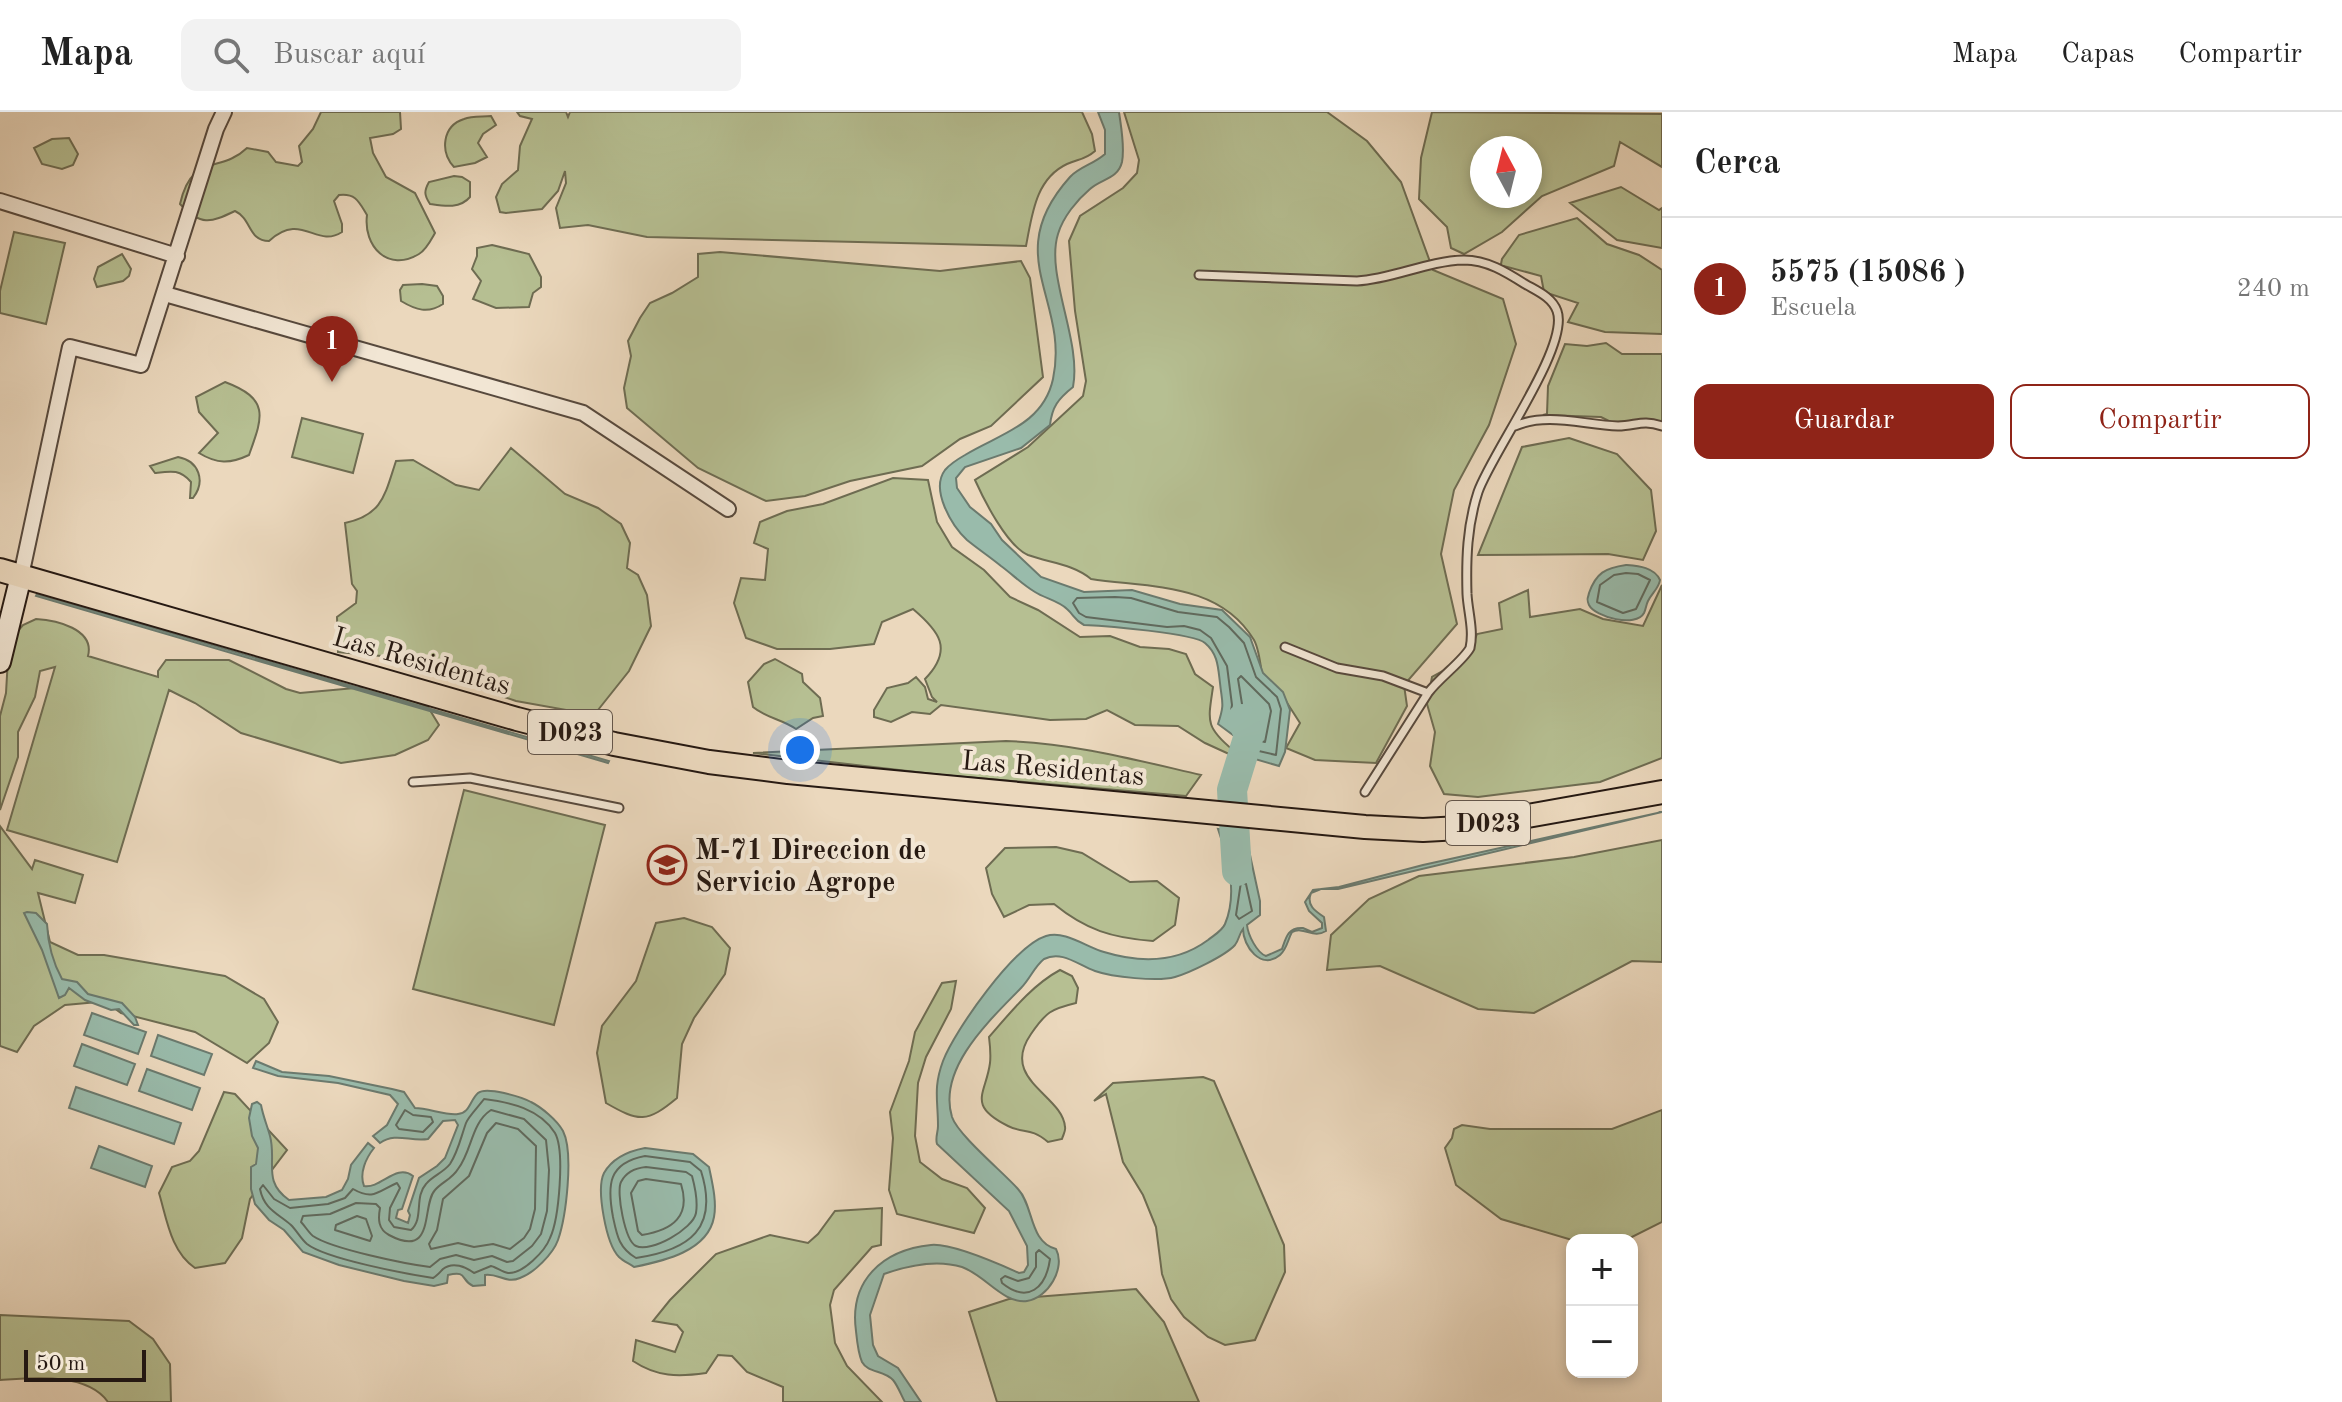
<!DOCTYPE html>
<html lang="es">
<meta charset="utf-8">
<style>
:root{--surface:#fff;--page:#f2f2f2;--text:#222;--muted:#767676;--line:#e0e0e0;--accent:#8f2418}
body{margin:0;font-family:"Old Standard TT",serif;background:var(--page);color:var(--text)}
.controls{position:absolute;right:24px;bottom:24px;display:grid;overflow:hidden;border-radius:16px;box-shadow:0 4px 12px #0003}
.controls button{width:72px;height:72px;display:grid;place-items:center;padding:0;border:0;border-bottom:2px solid var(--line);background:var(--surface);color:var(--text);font:40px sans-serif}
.compass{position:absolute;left:1470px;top:24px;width:72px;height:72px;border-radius:50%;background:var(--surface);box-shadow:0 4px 12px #0003;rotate:353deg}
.scale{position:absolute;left:24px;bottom:20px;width:122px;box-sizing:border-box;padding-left:8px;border:4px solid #261912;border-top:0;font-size:22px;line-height:28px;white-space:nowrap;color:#261912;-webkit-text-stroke:6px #f2e6d4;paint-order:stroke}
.you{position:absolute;left:800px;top:638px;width:28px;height:28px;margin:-20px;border:6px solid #fff;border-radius:50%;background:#1a73e8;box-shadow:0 0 0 12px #1a73e833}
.badge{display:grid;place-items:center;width:52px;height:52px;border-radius:50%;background:var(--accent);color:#fff;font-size:26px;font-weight:700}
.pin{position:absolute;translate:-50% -66px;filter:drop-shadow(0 2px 4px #0008)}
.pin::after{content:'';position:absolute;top:42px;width:28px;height:24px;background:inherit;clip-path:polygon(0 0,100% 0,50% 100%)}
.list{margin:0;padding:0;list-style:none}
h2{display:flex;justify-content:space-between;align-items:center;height:104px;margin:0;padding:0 32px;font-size:34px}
h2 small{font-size:26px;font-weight:400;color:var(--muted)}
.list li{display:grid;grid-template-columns:52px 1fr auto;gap:24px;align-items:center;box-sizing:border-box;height:144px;padding:0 32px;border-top:2px solid var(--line)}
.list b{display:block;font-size:30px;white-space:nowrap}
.list p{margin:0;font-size:26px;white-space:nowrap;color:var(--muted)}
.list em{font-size:26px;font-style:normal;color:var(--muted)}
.actions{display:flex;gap:16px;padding:24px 32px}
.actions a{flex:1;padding:18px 0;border:2px solid var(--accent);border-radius:16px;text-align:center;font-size:28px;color:var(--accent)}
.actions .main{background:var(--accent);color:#fff}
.icon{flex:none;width:44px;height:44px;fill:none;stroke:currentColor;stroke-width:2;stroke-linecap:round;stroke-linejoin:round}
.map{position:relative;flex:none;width:1662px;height:1290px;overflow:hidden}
header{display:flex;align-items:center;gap:48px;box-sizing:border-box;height:112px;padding:0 40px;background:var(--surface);border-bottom:2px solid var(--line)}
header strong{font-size:38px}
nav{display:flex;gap:44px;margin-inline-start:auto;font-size:28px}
.search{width:560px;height:72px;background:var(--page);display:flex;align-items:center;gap:20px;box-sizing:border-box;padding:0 28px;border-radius:16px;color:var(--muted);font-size:30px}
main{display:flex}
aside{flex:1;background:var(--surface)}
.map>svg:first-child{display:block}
.green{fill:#b6bf92;stroke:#6e6c52;stroke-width:2;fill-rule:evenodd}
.water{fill:#99bbab;stroke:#6b7a6e;stroke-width:2}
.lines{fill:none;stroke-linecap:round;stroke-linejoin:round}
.shore{stroke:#606a5e;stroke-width:2}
.river{stroke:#99bbab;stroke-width:30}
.service-casing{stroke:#57493d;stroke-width:11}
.minor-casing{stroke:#57493d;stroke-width:18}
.secondary-casing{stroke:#261912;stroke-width:24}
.primary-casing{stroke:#261912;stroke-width:26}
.service{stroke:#f2e6d4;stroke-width:7}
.minor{stroke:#f2e6d4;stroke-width:14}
.secondary{stroke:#f2e6d4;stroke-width:20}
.primary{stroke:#ebd8bd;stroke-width:22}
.labels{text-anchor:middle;stroke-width:8;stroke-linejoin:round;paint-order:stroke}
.shield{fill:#f2e6d4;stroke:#63564c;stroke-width:2}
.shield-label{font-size:26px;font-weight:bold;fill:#261912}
.street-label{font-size:28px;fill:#261912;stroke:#f2e6d4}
.poi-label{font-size:28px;font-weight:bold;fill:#261912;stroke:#f2e6d4;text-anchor:start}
</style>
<header>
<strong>Mapa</strong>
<div class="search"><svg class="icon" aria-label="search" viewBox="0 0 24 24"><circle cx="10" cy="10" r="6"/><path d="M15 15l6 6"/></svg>Buscar aquí</div>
<nav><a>Mapa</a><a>Capas</a><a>Compartir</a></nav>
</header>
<main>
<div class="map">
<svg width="1662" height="1290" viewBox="0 0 1662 1290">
<rect width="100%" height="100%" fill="#ebd8bd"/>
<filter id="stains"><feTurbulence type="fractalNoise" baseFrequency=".0025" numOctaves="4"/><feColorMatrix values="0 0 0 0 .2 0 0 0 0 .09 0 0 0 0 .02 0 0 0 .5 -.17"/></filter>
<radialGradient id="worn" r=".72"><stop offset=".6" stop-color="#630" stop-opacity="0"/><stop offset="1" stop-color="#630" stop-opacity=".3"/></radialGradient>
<path class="green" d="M321,0H400L401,17L393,22L370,26L373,41L386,65L415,81L435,121C431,128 426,138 419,142C388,161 363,134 367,103C359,90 356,81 339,83L334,89L342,112V120C316,137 302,99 269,129C248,129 252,107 235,99C210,111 201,114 180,92C192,40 220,62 247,36L268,40L276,50L298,54L302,50L299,34L313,17Z
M517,0H566L568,5L570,0H1082L1092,22L1095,39C1085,48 1078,47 1067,52C1035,67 1032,104 1026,134L647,125L588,113L560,116L556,96L566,71L565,59L558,79L542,97L506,101L500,100L496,85L502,72L518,58L520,34L532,7L520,4Z
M1124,0H1327L1367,29L1401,70L1433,158L1503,187L1516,232L1489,313L1454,378L1441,442L1457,512L1404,573L1407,594L1376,651L1315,648L1286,636L1300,611L1280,580L1263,570C1261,558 1260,539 1254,528C1219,470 1150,476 1091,467C1073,452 1050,451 1028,443C1007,434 984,388 975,368L1028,335L1083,284L1086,269L1075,199L1069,129L1080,104L1123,76L1137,61L1139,48Z
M1432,0L1662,2V55L1620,30L1614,54L1542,84L1502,120L1464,142L1451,136L1447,115L1419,87L1421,46ZM1530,36V84H1482V36Z
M491,4L496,13L483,22L478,31L487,45L475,51L454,55C440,40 442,14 464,7C472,4 483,5 491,4Z
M69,26L78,42L73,53L62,57L42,52L34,36L52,27Z
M454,64L462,65L470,70V85C460,97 444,94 430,92C424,83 424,79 429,70Z
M1621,75L1659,98L1662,96V136L1617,128L1570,91Z
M1577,106L1607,132L1639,143L1662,158V222L1605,220L1568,210L1578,191L1544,180L1541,164L1504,154L1500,157L1502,147L1519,123Z
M14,120L65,131L46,212L0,201V179Z
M492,133L529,142L541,165V175L533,181L529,195L496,196L473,187L481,169L472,157L477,144V136Z
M720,140L940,159L1021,149L1030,166L1043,265L991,314L960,327L922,354L850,369L805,384L766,389L698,356L627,296L624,276L631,244L628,229L640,206L650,191L672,181L698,165V142Z
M122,142L131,157L129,164L123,169L97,175L94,167L98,155Z
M422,172L437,174L443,184V192C428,202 416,198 401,189L400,178L403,173Z
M1606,231L1622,242H1662V316L1636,308L1615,312L1601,305L1543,303L1547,302L1548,274L1565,232L1587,234Z
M225,270C270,287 263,304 249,343C230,352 217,352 199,341L218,321L199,300L196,285Z
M302,306L363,322L353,361L292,345Z
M1569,326L1617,342L1651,378L1656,419L1643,448L1608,442L1478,443L1522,335Z
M511,336L565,382L598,396L621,412L630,431L627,456L638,463L647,483L651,514L629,559L594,603L516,589L460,570L414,547L338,540L337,505L356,491L357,479L352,472L345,411C383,403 385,382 396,349L413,348L456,373L479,378Z
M178,345C199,349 206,369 193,386H190L191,370C180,357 171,359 155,361L150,354Z
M893,366L928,368L937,410L952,435L984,458L1010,485L1038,498L1080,525L1110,524L1140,535L1169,537L1186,542L1195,562L1213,575C1208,609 1205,615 1233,638L1229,642L1205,631L1178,614L1135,613L1107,598L1086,607L1050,608L941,593L930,602L912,600L891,610L874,605V598L887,576L908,571L916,565L925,575L928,587L937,590L932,585L925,567C954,537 939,519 913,497L882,510L874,532L830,537H777L746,526L734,491L741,466L765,468L768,437L754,431L760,410L787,399L823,392Z
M1662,473V646L1600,670L1478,685L1444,682L1430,654L1435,620L1427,592L1432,565L1468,545L1477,522L1502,517L1499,491L1528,478L1530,505L1580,497L1603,507L1643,514Z
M36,507C56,508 95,517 88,544L158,565V559L166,548H229L286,577L300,581L377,574L428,595L439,613L428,628L395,643L341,651L241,621L195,591L169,578L117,750L7,718L55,555L40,559L35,585L18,620V645L0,698V604L6,581L9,529L23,513Z
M775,547L802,562L803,570L820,586L823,604L813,606L796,617C782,607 766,606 753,595L748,570L764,552Z
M1006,629C1073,631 1136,648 1201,663L1186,684L942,663L753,641Z
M464,678L605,713L554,913L413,877Z
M0,714L32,757L35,748L83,763L75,791L38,781L50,830L78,843H104L225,864L264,887L278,910L269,931L247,951L195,920L121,901L110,893L98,890L65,893L34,914L17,940L0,934Z
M1662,728V850L1632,849L1534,901L1478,897L1380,854L1327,858L1331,823L1369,787L1419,764L1574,745Z
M1056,735L1082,741L1130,770L1157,769L1179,786L1175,813L1153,829C1112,826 1086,818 1054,792L1029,793L1004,805L992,782L986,756L1005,736Z
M684,806L712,815L730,836L725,862L694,906L682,932L677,986C647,1011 639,1010 606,991L597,941L602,914L636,869L656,811Z
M1060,858L1072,864L1078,876L1076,891C1051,897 1046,900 1031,922C999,968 1063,983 1065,1015C1066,1019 1063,1023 1062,1027L1048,1030C1030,1015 1024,1022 1008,1014C966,993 986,982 990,951C991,942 990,933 989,925C1010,901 1032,873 1060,858Z
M956,869L951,897L926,945L918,971L915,1024L920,1050L942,1067L967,1076L985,1096L974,1121L897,1102L889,1078L893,1026L890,1000L909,949L915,920L942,871Z
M1203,965L1214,969L1284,1133L1285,1160L1255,1228L1225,1233L1208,1225L1184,1205L1171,1187L1162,1162L1156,1115L1143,1083L1123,1050L1106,982L1094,989L1113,971Z
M224,980L235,982L287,1038L250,1087L242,1126L225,1151L195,1156C171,1140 167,1108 159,1081L172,1055L190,1049L199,1039Z
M1662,998V1110L1626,1128H1572L1501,1107L1456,1073L1445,1036L1452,1026L1454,1017L1462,1013L1490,1017H1612Z
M882,1096L881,1133L872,1135L834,1178L830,1193L835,1231L847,1254L882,1290H783V1275L747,1260L732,1244L718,1243L706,1261C678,1265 657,1265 633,1249L636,1228L675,1240L683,1220L677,1213L653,1209L670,1188L716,1142L770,1123L808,1131L818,1122L835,1099Z
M1136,1177L1164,1210L1199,1290H997L969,1200L1009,1187Z
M0,1203L129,1209L153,1227L170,1252L171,1290H108C87,1260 33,1266 0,1268Z"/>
<path class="water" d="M1098,0H1119C1121,15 1125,34 1122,50C1118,67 1101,67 1090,77C1077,88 1063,105 1058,122C1045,163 1082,229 1073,275C1058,287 1052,295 1050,313L1021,336L965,355L956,366L957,376L970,395L991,412L1002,428L1041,465L1084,480L1132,478L1180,492L1222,498L1250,525L1263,561L1283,580L1290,598L1285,640L1279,654L1238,642L1241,629L1218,612C1225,591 1222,591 1220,571C1218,555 1218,542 1205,531C1194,521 1105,514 1084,513C1073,507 1075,504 1067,497C1059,489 1044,486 1035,480C1023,473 1012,462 1001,454C990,445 978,437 967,428C952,414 930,378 945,358C950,352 958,347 965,343C999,322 1043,313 1053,267C1070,187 999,144 1070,65C1079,55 1094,52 1105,42V18Z
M1626,453C1638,454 1654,455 1660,468C1659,476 1652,481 1648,489C1646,493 1646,497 1644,501C1636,516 1595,505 1589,493C1586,486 1588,487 1589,481C1596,461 1605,456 1626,453Z
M37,482L609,649L608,651L36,484Z
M1662,700L1338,777H1321L1311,781C1306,793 1315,799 1324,805L1326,819C1313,827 1304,814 1292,820C1288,827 1287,837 1280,843C1261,859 1243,834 1243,817C1239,822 1239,828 1235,833C1225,844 1189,861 1175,865C1158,870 1112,865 1095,859C1078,853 1062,838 1044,847C1034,855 1030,867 1021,876C991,907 937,956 952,1005C958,1023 1004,1061 1018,1077C1034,1094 1029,1130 1056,1137C1066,1156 1048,1186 1027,1189C1003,1192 985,1163 962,1155C936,1147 909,1153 884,1162L870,1203L873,1233L878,1244L898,1256L921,1290H905C901,1283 898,1274 893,1268C884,1258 868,1261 862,1250C858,1241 857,1229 856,1219C849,1169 882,1138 931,1133C951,1131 999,1152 1019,1161L1024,1160L1028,1153L1027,1134L1009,1099L937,1032C935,1025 938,1021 938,1014C938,988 933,976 943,949C955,918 1014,834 1046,824C1065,818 1086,835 1104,840C1140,851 1177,851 1208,828C1214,823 1222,819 1225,812C1238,781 1228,746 1218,717L1245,720L1260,789V803L1247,813C1248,823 1257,841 1266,844L1282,837C1286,825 1288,815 1303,816L1312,820L1322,816V811L1309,799L1305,790L1313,778L1339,775L1423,753Z
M27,800L36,801L47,812C48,832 52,849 62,867L77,870L88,882L122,891L135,905L138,913H134L119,897L111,898L85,888L69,876L65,883L59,886L42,838L24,801Z
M92,901L146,920L138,942L84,923Z
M158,923L212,942L204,963L151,944Z
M82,932L135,952L127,973L74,954Z
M256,949L282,960L329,964L392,977L404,980L415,996C428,996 447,1004 458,1002C470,1001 470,988 478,981C486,974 522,985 531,990C541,995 557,1008 563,1019C574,1041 566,1105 558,1128C553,1142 534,1161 520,1166C506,1172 498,1161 485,1163V1173L473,1174C460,1168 468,1158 448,1163L447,1171L434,1174L404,1169L339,1153L303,1140L284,1118L269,1108L255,1092L251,1077V1055L256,1052L258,1036L252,1024L249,1006L252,992L257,990L261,993C263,1004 267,1013 270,1024C277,1050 262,1069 289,1088L326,1085L342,1078L348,1067L351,1053L368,1031L374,1036C366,1046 359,1061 364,1074C381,1077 396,1051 413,1064L402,1097L398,1098L396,1106L408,1111L410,1103L408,1099L419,1066L437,1054L445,1046L458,1013L455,1008L443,1009L428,1027C410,1030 396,1020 380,1031L373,1024L387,1013L398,992L390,983L338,971L278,964L253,956Z
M147,957L200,976L192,998L139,979Z
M76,975L181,1011L174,1032L69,996Z
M99,1034L152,1054L145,1075L91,1056Z
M645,1036L693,1042L709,1055C712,1070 717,1089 714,1105C708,1139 664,1149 634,1155C630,1152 623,1149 619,1145C606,1132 596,1077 604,1061C613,1045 629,1039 645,1036Z"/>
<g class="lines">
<path class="shore" d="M1626,461L1638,462L1650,468L1636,497L1623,501L1597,490L1600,473L1614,463Z
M1115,485L1131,486L1178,500L1217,505L1229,515L1244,531L1256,565L1277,585L1281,597L1276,643L1250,637L1247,624L1229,610L1232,593L1227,554L1211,526L1200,518L1184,514L1167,515L1086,505L1079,501L1073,491L1077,486Z
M1241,564L1269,592L1271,599L1265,630L1260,629L1254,618L1240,606L1242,592L1238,567Z
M1241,770L1246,772L1252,799L1239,807L1236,803Z
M484,987C510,990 540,997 555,1021C565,1039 559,1107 550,1126C545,1139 523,1162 508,1161C502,1160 496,1155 491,1154L474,1161C466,1155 453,1149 443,1157C440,1160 437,1164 433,1166C407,1162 326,1147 307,1132C301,1127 297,1119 291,1113C277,1101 264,1097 260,1077L263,1073L274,1087L290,1096L328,1092L345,1086L353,1077C374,1089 378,1079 397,1071L400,1076L390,1096L389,1108L394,1115L411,1118C424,1107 414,1085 426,1072C432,1064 443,1061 450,1052C458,1040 461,1025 466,1011C468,1005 479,994 484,987Z
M405,998L413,1003L431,1005L433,1010L423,1020L399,1017L396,1013Z
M491,998L524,1007L546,1028L549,1058L547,1099L541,1122L532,1134L513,1149L507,1150L492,1144L474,1148L456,1143L440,1147L430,1155C406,1152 332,1137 313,1124C309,1121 305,1114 301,1110L303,1104L330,1102L356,1091L376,1092L380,1096C378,1107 378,1117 389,1123C436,1148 421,1093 435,1078C442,1070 452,1067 458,1057C472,1039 471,1011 491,998Z
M496,1011L518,1017L536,1034L535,1097L530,1117L524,1126L510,1137L493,1132L474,1135L458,1131L431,1137L429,1132L437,1118L443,1087L469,1064L487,1021Z
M645,1044L690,1050L701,1059C719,1116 690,1138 636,1146C619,1136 617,1124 613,1105C607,1073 608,1051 645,1044Z
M646,1055L686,1060L692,1064C695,1075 698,1089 696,1101C693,1117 651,1141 636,1134C625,1129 616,1080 621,1070C626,1060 636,1056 646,1055Z
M646,1067L681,1072C691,1104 673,1118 642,1123L638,1119L631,1081L638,1069Z
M357,1104L366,1107L372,1124L370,1129L335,1118L336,1113Z
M1039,1138L1050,1147C1046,1176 1028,1192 1002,1171L1001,1167L1005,1164L1018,1169L1029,1166L1036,1155V1141Z"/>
<path class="river" d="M1237,759L1232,678L1249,623L1242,607"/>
<defs>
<path id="service" d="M1199,163L1357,169C1393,167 1427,149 1464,148C1487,148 1506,160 1525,172C1537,179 1552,185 1557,199C1570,234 1491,342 1478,380C1467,414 1466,447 1467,482C1468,500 1474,518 1470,536C1463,549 1439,566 1428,581L1365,680
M1515,314C1547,300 1584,313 1618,314C1636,314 1642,307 1662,314
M1285,535L1337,556L1383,564L1428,581
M413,670L470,666L619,696"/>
<path id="minor" d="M0,89L177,144
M165,182L583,301L728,397
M21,464L70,235L141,253L216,17L224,0"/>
<path id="secondary" d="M0,550L21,464"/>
<path id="primary" d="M0,458L517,607L614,632L709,650L788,660L1365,715L1423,718L1460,716L1662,680"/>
</defs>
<use href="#service" class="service-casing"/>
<use href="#minor" class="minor-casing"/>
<use href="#secondary" class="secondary-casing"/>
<use href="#primary" class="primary-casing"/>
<use href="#service" class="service"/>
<use href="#minor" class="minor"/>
<use href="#secondary" class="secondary"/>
<use href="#primary" class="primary"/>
</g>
<defs>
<symbol id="school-ring" viewBox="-11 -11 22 22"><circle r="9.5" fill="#f2e6d4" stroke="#8f2418" stroke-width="1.5"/><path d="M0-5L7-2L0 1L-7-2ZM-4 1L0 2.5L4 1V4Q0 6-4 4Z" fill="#8f2418"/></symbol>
</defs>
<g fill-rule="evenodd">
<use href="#school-ring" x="645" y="731" width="44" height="44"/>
</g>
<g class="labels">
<g class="shield">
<rect x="528" y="598" width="84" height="44" rx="6"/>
<rect x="1446" y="689" width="84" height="44" rx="6"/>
</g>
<g class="shield-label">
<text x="570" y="629">D023</text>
<text x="1488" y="720">D023</text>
</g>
<g class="street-label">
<text transform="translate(422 548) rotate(16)" y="10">Las Residentas</text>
<text transform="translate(1053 655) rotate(5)" y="10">Las Residentas</text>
</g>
<g class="poi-label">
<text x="695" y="747">M-71 Direccion de<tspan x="695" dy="32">Servicio Agrope</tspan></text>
</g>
</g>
<rect width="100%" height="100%" filter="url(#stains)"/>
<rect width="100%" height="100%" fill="url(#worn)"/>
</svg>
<div class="controls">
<button>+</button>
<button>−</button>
</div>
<svg class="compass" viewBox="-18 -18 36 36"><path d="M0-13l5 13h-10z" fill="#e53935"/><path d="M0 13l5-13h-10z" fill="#767676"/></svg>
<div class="scale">50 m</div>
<div class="you"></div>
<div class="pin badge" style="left:332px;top:270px">1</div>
</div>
<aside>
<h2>Cerca<small></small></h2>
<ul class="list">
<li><span class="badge">1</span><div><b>5575 (15086 )</b><p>Escuela</p></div><em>240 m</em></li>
</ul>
<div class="actions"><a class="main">Guardar</a><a>Compartir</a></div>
</aside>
</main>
